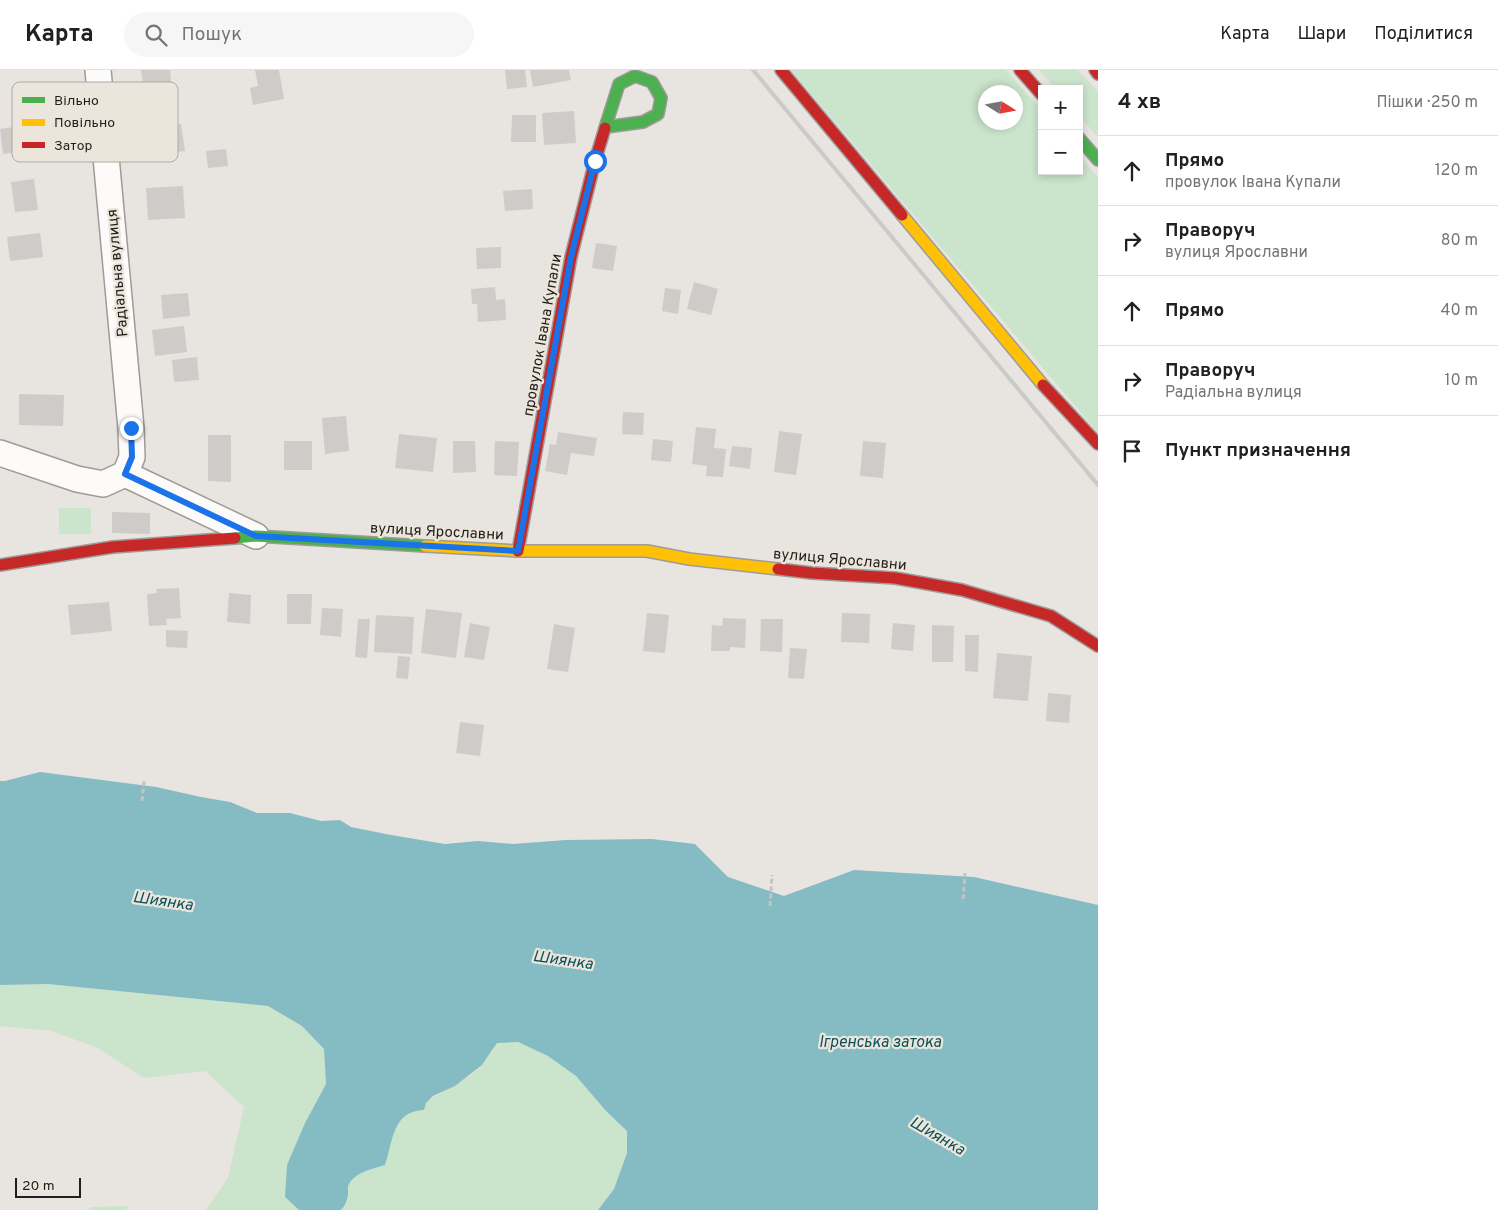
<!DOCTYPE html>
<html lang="uk">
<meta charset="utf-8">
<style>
:root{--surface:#fff;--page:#f6f6f6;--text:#202124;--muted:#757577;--line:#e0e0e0}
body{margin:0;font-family:Overpass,sans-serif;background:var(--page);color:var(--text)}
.controls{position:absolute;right:15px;top:15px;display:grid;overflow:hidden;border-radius:0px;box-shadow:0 2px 8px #0003}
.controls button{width:45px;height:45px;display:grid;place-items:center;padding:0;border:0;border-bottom:1px solid var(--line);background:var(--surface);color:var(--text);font:25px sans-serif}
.compass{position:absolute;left:978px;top:15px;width:45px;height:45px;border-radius:50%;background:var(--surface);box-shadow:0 2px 8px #0003;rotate:101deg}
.scale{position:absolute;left:15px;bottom:12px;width:66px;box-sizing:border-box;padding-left:5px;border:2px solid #211f1b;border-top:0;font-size:14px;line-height:18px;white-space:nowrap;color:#211f1b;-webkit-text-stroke:4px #ece5dc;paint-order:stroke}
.stop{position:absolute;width:15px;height:15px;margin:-11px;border:4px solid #1a73e8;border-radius:50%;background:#fff}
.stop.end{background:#1a73e8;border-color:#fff;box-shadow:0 1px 5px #0008}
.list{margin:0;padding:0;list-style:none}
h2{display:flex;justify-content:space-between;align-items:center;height:65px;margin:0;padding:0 20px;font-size:21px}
h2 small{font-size:16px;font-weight:400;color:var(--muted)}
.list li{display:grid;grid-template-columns:32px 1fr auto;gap:15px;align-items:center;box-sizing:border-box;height:70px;padding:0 20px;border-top:1px solid var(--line)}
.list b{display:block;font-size:19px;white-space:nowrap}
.list p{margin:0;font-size:16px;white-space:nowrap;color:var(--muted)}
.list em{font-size:16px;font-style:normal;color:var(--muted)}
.icon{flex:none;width:28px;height:28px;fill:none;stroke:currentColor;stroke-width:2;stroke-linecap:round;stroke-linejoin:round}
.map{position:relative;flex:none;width:1098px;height:1140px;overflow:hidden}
header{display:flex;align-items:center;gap:30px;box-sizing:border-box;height:70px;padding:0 25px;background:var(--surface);border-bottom:1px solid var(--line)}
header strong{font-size:24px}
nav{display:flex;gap:28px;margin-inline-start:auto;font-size:18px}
.search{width:350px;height:45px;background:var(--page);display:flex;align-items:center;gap:12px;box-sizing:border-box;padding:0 18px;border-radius:28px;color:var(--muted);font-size:19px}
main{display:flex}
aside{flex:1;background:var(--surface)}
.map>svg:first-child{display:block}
.green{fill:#cbe4cc;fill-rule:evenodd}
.water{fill:#85bbc3}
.building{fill:#cfcbc8}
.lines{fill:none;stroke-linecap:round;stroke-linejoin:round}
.street-casing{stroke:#9e9b98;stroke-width:28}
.fast-casing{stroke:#9e9b98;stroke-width:14}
.slow-casing{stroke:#9e9b98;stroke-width:14}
.jam-casing{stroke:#9e9b98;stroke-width:14}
.path{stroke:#c5c4c2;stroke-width:3;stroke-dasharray:5 2.5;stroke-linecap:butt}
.street{stroke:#fcfbfa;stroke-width:25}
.fast{stroke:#4caf50;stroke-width:11}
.slow{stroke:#ffc107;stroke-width:11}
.jam{stroke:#c62828;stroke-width:11}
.rail{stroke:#cbcac8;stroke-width:4}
.route{stroke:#1a73e8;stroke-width:6}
.labels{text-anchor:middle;stroke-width:4.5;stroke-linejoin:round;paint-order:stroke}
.street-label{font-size:15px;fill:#211f1b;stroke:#ece5dc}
.water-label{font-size:16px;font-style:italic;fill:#09525b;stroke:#ece5dc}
.key{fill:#ece5dc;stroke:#afaaa2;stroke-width:1}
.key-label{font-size:14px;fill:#211f1b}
</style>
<header>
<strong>Карта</strong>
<div class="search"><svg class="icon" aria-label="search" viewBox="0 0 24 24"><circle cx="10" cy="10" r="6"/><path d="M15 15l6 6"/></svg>Пошук</div>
<nav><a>Карта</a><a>Шари</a><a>Поділитися</a></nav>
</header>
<main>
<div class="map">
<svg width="1098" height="1140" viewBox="0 0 1098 1140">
<rect width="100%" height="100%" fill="#e8e4e0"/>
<path class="green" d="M791,0H1006L1042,41V101H1079V85L1098,107V363ZM986,22H1016V52H986Z
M1039,0H1078L1098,22V67L1079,46V19H1056Z
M59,438H91V464H59Z
M48,914L268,936L302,956L324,979L326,1014L305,1053L287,1095L285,1127L299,1140H206L228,1108L244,1037L205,1001L144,1008L98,978L52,961L0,956V915Z
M518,972L548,986L576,1006L606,1041L627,1061V1083L614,1119L598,1140H341C345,1136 347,1131 348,1125C348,1125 348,1118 348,1117C352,1103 372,1099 385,1094C388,1085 388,1074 392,1064C403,1035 461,1019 482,995C488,989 493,980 497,973Z
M127,1136V1140H88L91,1137Z"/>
<path class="water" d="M40,702L156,717L201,727L230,732L257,743H290L321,751L340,750L351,757L391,765L445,774L478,771L513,774L566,770L652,769L695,774L728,807L784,826L854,800L974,807L1098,835V1140H598L614,1119L627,1083V1061L606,1041L576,1006L548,986L518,972L497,973L482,995L455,1016L433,1026L426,1033L424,1040C392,1041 393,1072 385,1095C372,1099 352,1103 348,1117C348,1118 348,1125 348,1125C347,1131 345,1136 341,1140H299L285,1127L287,1095L305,1053L326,1014L324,979L302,956L268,936L48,914L0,915V711H5Z"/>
<path class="building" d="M141,0H170L172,24L145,27Z
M255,0H279L284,29L253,35L250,18L258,16Z
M505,0H525L527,17L507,19Z
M530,0H569L571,10L533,17Z
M574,41L576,73L544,75L542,43Z
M512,45H536V72H511Z
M181,54L185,81L146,87L142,60Z
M28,55L31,80L3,84L0,59Z
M226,79L228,96L208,98L206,81Z
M34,109L38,140L15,142L11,112Z
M183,116L185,148L148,150L146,118Z
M532,119L533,139L505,141L503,121Z
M40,163L43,187L10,191L7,167Z
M596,173L617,176L613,201L592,198Z
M501,177V198L477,199L476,178Z
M694,212L718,219L711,245L687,239Z
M495,217L496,230L505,229L506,250L478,252L477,234H472L471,219Z
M665,218L681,220L678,244L662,241Z
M188,223L190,246L163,249L161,225Z
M184,256L187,282L155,286L152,260Z
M197,287L199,310L174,312L172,290Z
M19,324L64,325L63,356L19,355Z
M623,342L644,343L643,365L622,364Z
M346,346L349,381L325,384L322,348Z
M696,357L716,359L714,378L726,379L723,407L706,406L707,396L692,394Z
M779,361L802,364L796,405L774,402Z
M558,362L597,368L594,386L571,383L567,405L545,401L550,374L556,375Z
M399,364L437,368L433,402L395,398Z
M208,365H231V412L208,411Z
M653,369L673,371L671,392L651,390Z
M284,371H312V400H284Z
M453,371H475L476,402L453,403Z
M495,371L519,372L517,406L494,405Z
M863,371L886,373L883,408L860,406Z
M732,376L752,378L750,399L729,396Z
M112,442L150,443V464L112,463Z
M179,518L181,548L166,549L167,555L149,556L147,524L157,523L156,519Z
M229,523L251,525L250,554L227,552Z
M287,524H312L311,554H287Z
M109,532L112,561L71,565L68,535Z
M322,538L343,539L341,567L320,565Z
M426,539L462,543L456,588L421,583Z
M647,543L669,545L665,583L643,581Z
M842,543L870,544L869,573L841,572Z
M376,545L414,547L412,584L374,582Z
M723,548L746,549L745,578L730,577V581H711L712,555L722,556Z
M358,549H370L367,588L355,587Z
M761,549H783L782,582L760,581Z
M470,553L490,557L484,590L464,587Z
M893,553L915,555L913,581L891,579Z
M554,554L575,558L568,602L547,599Z
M932,555L954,556L953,592H932Z
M166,560L188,561L187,578L166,577Z
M965,565H979L978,602L965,601Z
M790,578L807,579L804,609L788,608Z
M997,583L1032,586L1028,631L993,628Z
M398,586L410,587L408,609L396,608Z
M1048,623L1071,625L1069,653L1046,651Z
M460,652L484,655L480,686L456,683Z"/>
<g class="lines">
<defs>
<path id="street" d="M98,0L131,358L132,387L125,404
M0,383L77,409L103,414L125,404L256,466"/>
<path id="fast" d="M605,58L619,14L635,6L652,12L661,28L658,44L643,52L606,57
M1079,68L1098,90
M235,468L256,466L425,476"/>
<path id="slow" d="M902,145L1043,315
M425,476L518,481H647L689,489L778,499"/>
<path id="jam" d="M781,0L902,145
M1020,0L1042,25
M1095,0L1098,4
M1043,315L1098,374
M518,481L571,187L595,91L605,58
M0,495L113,477L235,468
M778,499L812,503L895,508L962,520L1051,546L1098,576"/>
</defs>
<use href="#street" class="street-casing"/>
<use href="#fast" class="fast-casing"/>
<use href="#slow" class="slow-casing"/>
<use href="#jam" class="jam-casing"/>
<path class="path" d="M142,731L144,711
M963,829L965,803
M770,836L772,805"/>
<use href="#street" class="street"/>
<use href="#fast" class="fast"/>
<use href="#slow" class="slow"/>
<use href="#jam" class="jam"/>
<path class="rail" d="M753,0L1098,415"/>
</g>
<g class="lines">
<path class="route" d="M131,358L132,387L125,404L256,466L518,481L571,187L595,91"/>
</g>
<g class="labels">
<g class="street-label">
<text transform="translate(117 203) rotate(-95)" y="5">Радіальна вулиця</text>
<text transform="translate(542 265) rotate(-80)" y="5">провулок Івана Купали</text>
<text transform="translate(437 461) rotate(3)" y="5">вулиця Ярославни</text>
<text transform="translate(840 489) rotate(5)" y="5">вулиця Ярославни</text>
</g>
<g class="water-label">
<text transform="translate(163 830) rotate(8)" y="6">Шиянка</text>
<text transform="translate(563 889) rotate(8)" y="6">Шиянка</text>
<text x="880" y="977">Ігренська затока</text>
<text transform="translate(938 1065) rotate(30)" y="6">Шиянка</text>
</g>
</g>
<rect x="12" y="12" width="166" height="80" rx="8" class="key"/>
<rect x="22" y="27" width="23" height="6" fill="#4caf50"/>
<rect x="22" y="49" width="23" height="7" fill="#ffc107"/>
<rect x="22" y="72" width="23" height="6" fill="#c62828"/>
<g class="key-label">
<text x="54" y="35">Вільно</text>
<text x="54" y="57">Повільно</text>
<text x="54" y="80">Затор</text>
</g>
</svg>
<div class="controls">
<button>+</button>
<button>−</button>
</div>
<svg class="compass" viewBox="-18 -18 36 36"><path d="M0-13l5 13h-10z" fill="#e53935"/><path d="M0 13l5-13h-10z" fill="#757577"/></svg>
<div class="scale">20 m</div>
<div class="stop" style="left:595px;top:91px"></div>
<div class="stop end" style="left:131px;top:358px"></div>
</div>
<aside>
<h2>4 хв<small>Пішки · 250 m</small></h2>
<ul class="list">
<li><svg class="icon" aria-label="ahead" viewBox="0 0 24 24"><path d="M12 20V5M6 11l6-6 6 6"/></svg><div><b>Прямо</b><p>провулок Івана Купали</p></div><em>120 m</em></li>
<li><svg class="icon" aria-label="right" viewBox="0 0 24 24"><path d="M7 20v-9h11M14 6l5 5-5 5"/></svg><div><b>Праворуч</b><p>вулиця Ярославни</p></div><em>80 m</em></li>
<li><svg class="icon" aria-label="ahead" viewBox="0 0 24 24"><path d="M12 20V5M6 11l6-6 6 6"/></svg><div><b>Прямо</b></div><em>40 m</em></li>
<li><svg class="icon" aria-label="right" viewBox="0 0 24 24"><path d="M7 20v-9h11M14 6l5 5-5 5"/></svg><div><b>Праворуч</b><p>Радіальна вулиця</p></div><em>10 m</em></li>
<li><svg class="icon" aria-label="arrive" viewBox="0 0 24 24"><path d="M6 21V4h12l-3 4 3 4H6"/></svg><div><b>Пункт призначення</b></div></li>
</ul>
</aside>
</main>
